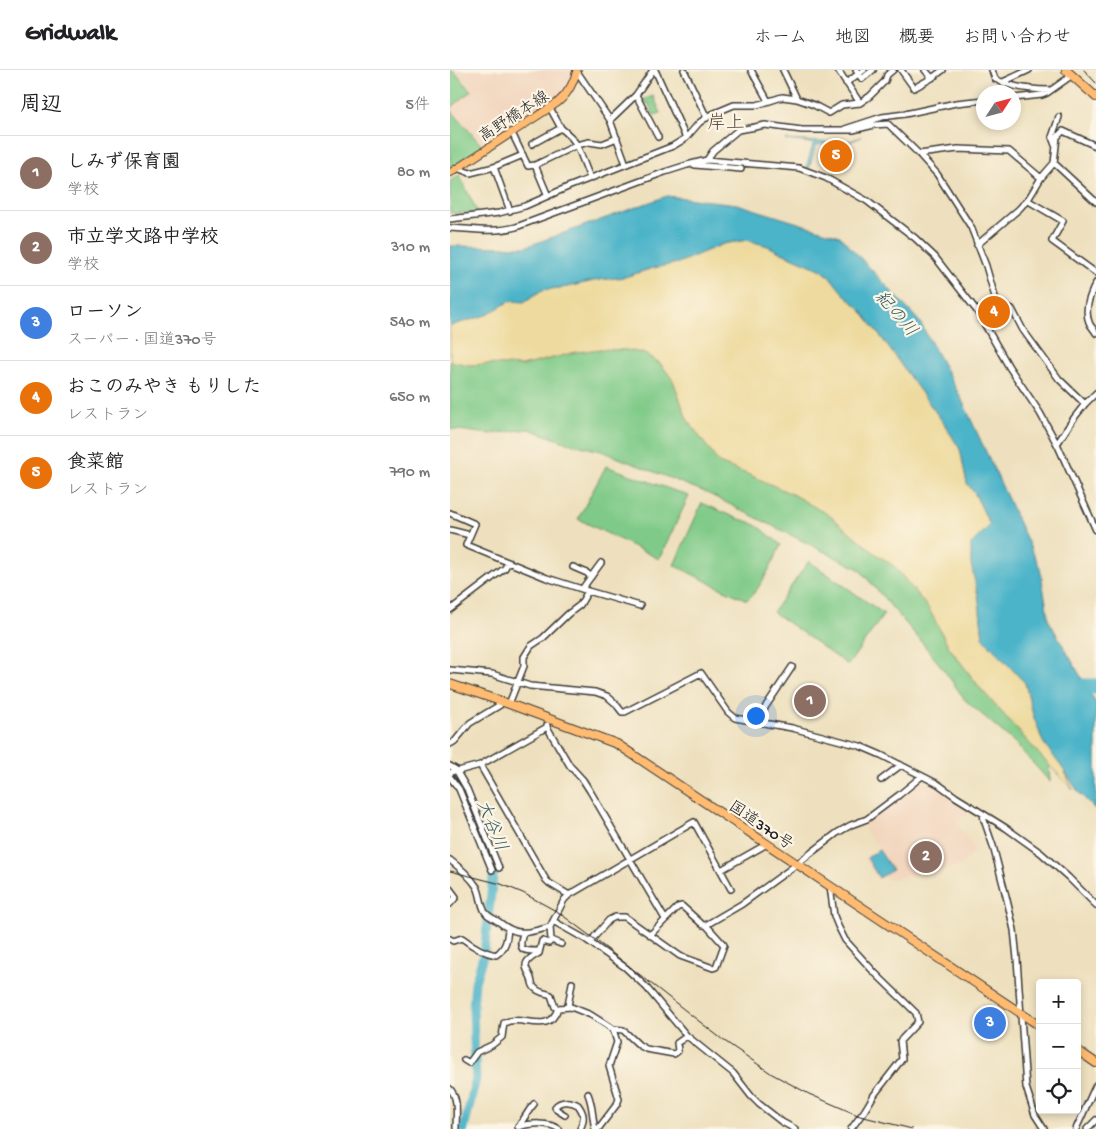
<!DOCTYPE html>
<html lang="ja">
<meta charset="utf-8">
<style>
:root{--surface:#fff;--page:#f6f6f6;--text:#202124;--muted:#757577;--line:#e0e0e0;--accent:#c8321e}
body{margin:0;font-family:"Gochi Hand","Klee One",sans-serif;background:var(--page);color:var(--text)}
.controls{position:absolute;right:15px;bottom:15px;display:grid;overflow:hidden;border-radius:5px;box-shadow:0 2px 8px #0003}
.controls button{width:45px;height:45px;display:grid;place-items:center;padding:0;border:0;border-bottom:1px solid var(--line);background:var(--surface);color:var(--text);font:25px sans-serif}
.compass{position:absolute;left:526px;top:15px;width:45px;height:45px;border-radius:50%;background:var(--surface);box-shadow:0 2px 8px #0003;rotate:54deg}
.you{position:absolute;left:305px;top:645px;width:18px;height:18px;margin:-12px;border:4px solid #fff;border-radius:50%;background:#1a73e8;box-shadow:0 0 0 8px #1a73e833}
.badge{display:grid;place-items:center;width:32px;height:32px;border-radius:50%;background:var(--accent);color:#fff;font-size:16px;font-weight:700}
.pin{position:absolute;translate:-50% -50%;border:2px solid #fff;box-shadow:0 1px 5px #0006}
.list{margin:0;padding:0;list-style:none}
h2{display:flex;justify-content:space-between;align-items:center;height:65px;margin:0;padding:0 20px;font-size:21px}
h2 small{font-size:16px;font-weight:400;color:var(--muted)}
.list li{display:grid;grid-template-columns:32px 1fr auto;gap:15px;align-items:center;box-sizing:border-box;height:75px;padding:0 20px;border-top:1px solid var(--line)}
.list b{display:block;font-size:19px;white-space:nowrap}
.list p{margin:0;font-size:16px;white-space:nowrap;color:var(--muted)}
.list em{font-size:16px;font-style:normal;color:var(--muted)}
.icon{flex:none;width:28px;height:28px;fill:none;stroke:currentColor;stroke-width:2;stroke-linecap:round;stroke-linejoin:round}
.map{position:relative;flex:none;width:646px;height:1059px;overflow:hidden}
header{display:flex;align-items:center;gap:30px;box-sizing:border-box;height:70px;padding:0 25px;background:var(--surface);border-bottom:1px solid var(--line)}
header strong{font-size:24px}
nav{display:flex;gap:28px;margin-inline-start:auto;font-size:18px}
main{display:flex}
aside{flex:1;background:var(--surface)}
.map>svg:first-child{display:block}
.built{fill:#f2d5bd}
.green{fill:#7fca88;stroke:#4e7352}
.sand{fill:#eeda9e;stroke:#857b5d}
.water{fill:#4bb4c9;stroke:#346872}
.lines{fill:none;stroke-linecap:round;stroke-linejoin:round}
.river{stroke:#4bb4c9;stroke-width:9}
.minor-casing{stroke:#3c3934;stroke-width:8}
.major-casing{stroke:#3c3934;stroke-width:9}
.highway-casing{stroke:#3c3934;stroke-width:10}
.minor{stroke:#fff;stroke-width:5}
.major{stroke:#ffbb71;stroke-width:7}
.highway{stroke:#ffbb71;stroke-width:8}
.rail{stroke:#1c1c1c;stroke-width:1}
.labels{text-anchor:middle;stroke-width:4.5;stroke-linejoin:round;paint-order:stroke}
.street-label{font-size:16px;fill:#1c1c1c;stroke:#fcf5e5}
.water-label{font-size:18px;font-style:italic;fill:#2f5961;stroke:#fcf5e5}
.quarter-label{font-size:19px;fill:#5f4a40;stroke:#fcf5e5}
</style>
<header>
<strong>Gridwalk</strong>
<nav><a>ホーム</a><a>地図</a><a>概要</a><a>お問い合わせ</a></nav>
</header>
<main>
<aside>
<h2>周辺<small>5件</small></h2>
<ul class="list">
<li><span class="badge" style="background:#8d6e63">1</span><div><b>しみず保育園</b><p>学校</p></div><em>80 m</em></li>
<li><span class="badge" style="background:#8d6e63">2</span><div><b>市立学文路中学校</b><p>学校</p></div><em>310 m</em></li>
<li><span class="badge" style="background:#3f7fe0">3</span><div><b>ローソン</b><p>スーパー · 国道370号</p></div><em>540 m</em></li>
<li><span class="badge" style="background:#e8710a">4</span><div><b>おこのみやき もりした</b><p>レストラン</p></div><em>650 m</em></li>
<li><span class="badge" style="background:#e8710a">5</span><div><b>食菜館</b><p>レストラン</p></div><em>790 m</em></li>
</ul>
</aside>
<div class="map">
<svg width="646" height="1059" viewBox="0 0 646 1059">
<rect width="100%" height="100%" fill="#fcf5e5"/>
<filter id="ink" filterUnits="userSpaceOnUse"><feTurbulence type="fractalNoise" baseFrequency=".02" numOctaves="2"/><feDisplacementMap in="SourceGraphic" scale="10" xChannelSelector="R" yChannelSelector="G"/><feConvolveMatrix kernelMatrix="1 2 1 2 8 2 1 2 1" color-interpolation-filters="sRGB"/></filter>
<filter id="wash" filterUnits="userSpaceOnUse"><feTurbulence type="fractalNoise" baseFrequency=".0096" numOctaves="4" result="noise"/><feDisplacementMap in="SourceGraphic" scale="20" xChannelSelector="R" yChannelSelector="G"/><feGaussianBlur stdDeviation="1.12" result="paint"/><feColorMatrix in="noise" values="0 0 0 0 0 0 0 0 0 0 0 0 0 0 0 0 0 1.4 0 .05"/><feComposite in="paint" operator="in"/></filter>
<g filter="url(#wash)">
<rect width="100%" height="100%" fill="#eee0be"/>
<path class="built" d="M0,0H121L123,2L118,15L112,24L99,35L43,71L0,100Z
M473,711L487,715L524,740L506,752L524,780L513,796L440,809L426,807L414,788L429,778L415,761L417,750Z"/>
<path class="green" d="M2,0H3L21,21L1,38L0,37V1Z
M203,26L211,43L204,45L198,33L195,34L193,30Z
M0,39L33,77L0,100Z
M9,105L28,143H0V111Z
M150,279L177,280L193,283L210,294L223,310L237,349L269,393L300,405L342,424L379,445L426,484L444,496L479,539L499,577L529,617L599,695L600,712L564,672L515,630L494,600L470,570L409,499L255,422L151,381L115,372L79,359L40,364L0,359V291L19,295L39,294L72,296L126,282Z
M156,396L239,426L209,489L128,449Z
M252,433L286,448L300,452L312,459L331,475C322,492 312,518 297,530L270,518L224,495Z
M359,491L434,544L398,595L323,542Z"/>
<path class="sand" d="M297,170L318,176L332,183L372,200L381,208L392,222L410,239L437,275L451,295L493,352L510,379L517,413L525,424L540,455L529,531L533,568L575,613L583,645L593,672L614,700L623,720L599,695L531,619L499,577L479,539L444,496L426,484L379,445L342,424L300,405L269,393L237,349L223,310L210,293L193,283L177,280L150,279L126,282L72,296L39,294L19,295L0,291V256L36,245L60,231H74L92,220L117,217L148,210L175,207L251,183L273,174Z"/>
<path class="water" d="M410,67H411C403,71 395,74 387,74C380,75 373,73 366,76L359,99L356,98L363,75L361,73L336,70L389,73L400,71Z
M217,126L287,134L390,166L470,252L511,328L590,498L599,551L646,633V740L629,723L614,700L593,672L583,645L575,613L533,568L529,531L521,494V474L540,455L525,424L517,413L510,379L493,352L451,295L437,275L410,239L392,222L381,208L372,200L332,183L318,176L297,170L273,174L228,193L199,199L175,207L148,210L117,217L92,220L74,232L60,231L36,245L0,256V176L75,177Z
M429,780L442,800L429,808L417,788Z"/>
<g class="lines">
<path class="river" d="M626,613H646
M628,618L646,620
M0,704L7,709L14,726
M14,1059L26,1009L24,970L23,937L25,912L34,883L44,799L40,792"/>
</g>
</g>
<g filter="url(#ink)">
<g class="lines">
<defs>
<path id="minor" d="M126,0L160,50
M205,0L236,68
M234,0L257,48
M301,0L318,31
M333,0L347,29
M388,0L410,33
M406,0L412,9L423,0
M451,0L464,18L482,8
M475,0L482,8L493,0
M542,0L545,9C563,18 582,20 601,20
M553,12L579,0
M396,13L414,0
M186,25L208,67
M564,28L592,25L597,23L621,6
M395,59L432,47L455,44L506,33L534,30
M62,63L78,96L85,95L127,75L121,67L111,58L100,38
M82,74L111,58
M605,75L602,67L609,47
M469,84L508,79L559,81L591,108
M257,90L263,81L288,60L300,58L315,55L352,60H403L424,55L438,54L469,84L487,104L521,157L536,196L545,227L548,233L562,239L573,260L609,309L635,334L646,323
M604,93L607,67L613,61L646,76
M176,94L160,50L186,25L203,0
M85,95L98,126
M245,95L291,99
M44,97L60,141
M7,98L20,103L44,97L73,85
M140,108L127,75L139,72L152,74L167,68
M577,130L613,151L602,171L646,203
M0,149L49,143L75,136L118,117L223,76L236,68L249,53L260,45L284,35H307L332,27L340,28L347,29L364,35L379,43L392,35L410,33L420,26L435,11L437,5L443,0
M0,158C22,159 44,163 66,157L215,102L237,95L257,90L349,98L376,108L417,131L465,168L485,187L527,241L559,297L590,343L608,376L646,460
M527,175L569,139L579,128L591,108L604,93L646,132
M646,213C640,225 634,239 639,252C640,256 644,259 646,263
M607,374L624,348L635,334
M0,443L25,454L16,475L97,508L138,521L190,536
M0,460L20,465
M123,497L137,503L141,507
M132,519L151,493
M0,540L55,498L58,492
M0,600L42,604L80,616L145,622L157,626L165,633L172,642H175L251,603L278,642L285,648L342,658L410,676L431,685L488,714L506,727L556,758L591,783L618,807L646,835
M59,634L74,596V587L81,576L93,568L118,544L130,535L138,521
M308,652L316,636L342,597
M97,657L120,696L133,710L140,721L215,849
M0,674L5,671L20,653L50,635L51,632
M30,695L96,810L99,813L119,825
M0,696L8,701L30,695L97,657V655
M0,703L6,700L17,719L49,798
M0,707L9,719L42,800
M431,710L451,695
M533,744L534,750L543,776L557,830L564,860L567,889L576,1017L585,1045L594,1059
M0,790C10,798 20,806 27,817C31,824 31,838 36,843C39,847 45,849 49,852C68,867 77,863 100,857L114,830L119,825L244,752L281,819
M271,800L317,774
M380,816L384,846L388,856L395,870L424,902L466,943L468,952L450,971L452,989L424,1025L415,1040L401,1059
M0,819L6,827L0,834
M103,851L135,869L176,898L196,917L237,966L283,1003L301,1026L309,1034L332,1052L345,1059
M73,863C68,880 71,881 88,881L89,883C84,886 75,890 76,897C77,901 80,905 81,908C82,912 82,917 86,919C90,923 96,923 101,925L105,937L108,938L121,937L141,945L163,959L173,960L189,975L196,979L224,984L228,981L227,973L237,966
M201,864L228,837L232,836L253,855H256L292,834L339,800L387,763L401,755L417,749L449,725L472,706
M0,869L3,871L12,868C21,875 35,883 46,885C56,878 57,870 58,859
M101,870L111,874
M140,872L159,850L165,847H175L230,886L263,898L266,897L274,875L256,855
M89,883L92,871L99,873L101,870L100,857
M118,936L122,913
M14,990L19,993L27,982L42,975L52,967L54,953C72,943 99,967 108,938
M0,1019C9,1028 6,1046 6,1059
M138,1024C143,1036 142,1046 145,1059
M115,1045L107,1040L105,1037C110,1030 121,1031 128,1035C134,1043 135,1049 130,1059
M69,1056L80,1039L84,1034
M68,1057C80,1053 99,1052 109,1059
M148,1059L167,1034L169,1029L159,996L167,972L163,959
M626,1059L646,1015
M637,1059L646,1050"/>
<path id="major" d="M0,103L107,33C118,24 123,14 127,0"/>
<path id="highway" d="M616,0L646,27
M0,614L59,634L167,674L590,956
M627,980L646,993"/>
</defs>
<use href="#minor" class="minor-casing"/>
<use href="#major" class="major-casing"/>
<use href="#highway" class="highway-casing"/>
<use href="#minor" class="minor"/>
<use href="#major" class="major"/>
<use href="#highway" class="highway"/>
<path class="rail" d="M634,0L646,13
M0,801L51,814L73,823L108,842L143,868L273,970L322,1004L359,1024L410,1046L462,1059"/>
</g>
</g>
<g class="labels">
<g class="street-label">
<text transform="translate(63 45) rotate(-33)" y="6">高野橋本線</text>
<text transform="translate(312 754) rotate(34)" y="6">国道370号</text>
</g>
<g class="water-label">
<text transform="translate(447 243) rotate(49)" y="6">紀の川</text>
<text transform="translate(43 755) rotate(68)" y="6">大谷川</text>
</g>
<g class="quarter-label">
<text x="276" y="58">岸上</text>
</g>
</g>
</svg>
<div class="controls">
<button>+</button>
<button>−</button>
<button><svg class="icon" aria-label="locate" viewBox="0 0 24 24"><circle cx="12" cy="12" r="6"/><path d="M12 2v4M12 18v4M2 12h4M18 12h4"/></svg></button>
</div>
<svg class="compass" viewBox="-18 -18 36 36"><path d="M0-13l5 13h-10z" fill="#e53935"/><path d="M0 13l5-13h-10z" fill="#757577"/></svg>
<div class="you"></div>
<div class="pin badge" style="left:360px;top:631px;background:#8d6e63">1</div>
<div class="pin badge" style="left:476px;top:787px;background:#8d6e63">2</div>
<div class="pin badge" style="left:540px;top:953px;background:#3f7fe0">3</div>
<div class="pin badge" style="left:544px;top:242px;background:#e8710a">4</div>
<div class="pin badge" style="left:386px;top:86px;background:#e8710a">5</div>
</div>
</main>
